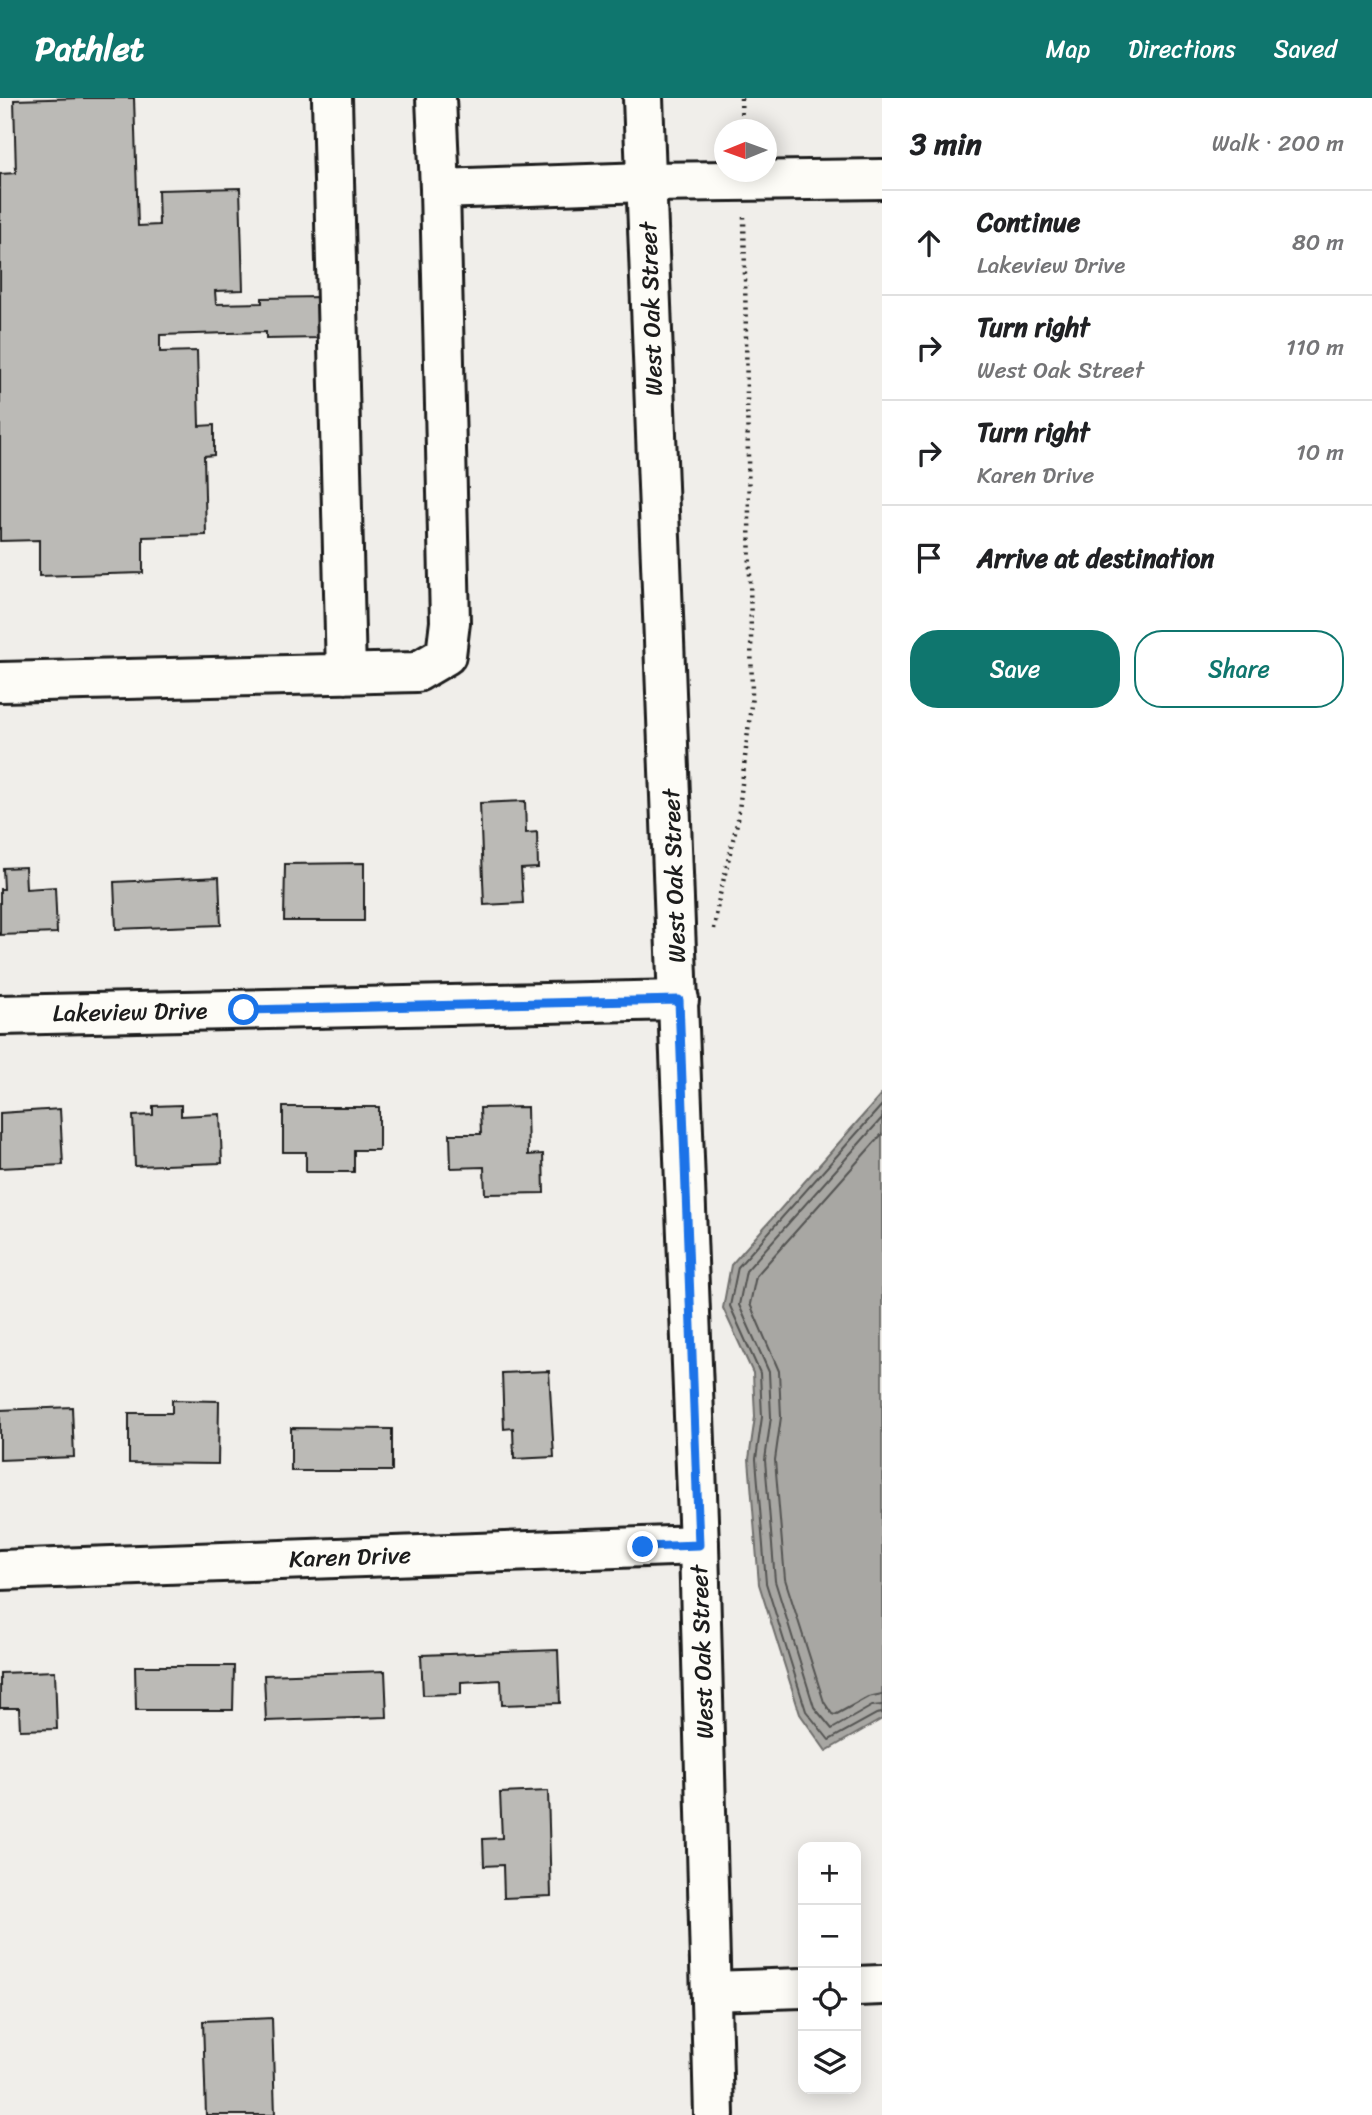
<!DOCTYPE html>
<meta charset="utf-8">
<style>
:root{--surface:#fff;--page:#f2f2f2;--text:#202124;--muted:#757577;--line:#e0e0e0;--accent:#0f766e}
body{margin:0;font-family:Sriracha,sans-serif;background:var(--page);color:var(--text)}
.controls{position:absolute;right:21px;bottom:21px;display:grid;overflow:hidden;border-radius:14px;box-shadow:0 4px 18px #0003}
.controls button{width:63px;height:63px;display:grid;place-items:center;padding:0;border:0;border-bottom:2px solid var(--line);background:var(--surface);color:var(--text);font:35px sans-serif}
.compass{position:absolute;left:714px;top:21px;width:63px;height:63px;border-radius:50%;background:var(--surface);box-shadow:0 4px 18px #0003;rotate:269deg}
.stop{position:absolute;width:21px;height:21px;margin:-16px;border:5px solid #1a73e8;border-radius:50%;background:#fff}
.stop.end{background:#1a73e8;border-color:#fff;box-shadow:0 2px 7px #0008}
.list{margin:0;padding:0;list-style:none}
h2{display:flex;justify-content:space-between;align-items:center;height:91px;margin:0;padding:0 28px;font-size:30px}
h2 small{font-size:23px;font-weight:400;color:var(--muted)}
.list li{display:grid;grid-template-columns:46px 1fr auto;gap:21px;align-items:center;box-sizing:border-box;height:105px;padding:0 28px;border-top:2px solid var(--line)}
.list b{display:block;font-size:26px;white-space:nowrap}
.list p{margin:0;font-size:23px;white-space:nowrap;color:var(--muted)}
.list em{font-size:23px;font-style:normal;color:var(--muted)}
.actions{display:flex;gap:14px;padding:21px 28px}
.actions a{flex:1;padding:16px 0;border:2px solid var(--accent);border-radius:28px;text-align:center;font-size:24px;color:var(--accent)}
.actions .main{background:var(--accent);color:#fff}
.icon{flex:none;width:38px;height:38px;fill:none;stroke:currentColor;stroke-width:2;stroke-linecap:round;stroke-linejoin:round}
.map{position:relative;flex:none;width:882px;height:2017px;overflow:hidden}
header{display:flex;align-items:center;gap:42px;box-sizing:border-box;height:98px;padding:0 35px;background:var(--accent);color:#fff}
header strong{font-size:33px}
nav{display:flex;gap:38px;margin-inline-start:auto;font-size:24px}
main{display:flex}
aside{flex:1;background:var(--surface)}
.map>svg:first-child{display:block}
.water{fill:#a8a7a3;stroke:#706f6d;stroke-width:2}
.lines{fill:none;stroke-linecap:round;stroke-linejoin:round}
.shore{stroke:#545452;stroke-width:2}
.building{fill:#bbbab6;stroke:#1c1c1c;stroke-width:2}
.minor-casing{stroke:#1c1c1c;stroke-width:44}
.major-casing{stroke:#1c1c1c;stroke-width:44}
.path{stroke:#1c1c1c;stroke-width:4.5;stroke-dasharray:2 5;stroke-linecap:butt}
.minor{stroke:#fdfcf7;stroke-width:38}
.major{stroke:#fdfcf7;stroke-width:38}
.route{stroke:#1a73e8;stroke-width:9}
.labels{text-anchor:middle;stroke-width:6;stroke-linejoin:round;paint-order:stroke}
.street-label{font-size:24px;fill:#1c1c1c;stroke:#fdfcf7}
</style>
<header>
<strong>Pathlet</strong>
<nav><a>Map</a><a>Directions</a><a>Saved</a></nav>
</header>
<main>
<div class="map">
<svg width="882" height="2017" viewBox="0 0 882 2017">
<rect width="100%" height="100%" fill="#f0eeea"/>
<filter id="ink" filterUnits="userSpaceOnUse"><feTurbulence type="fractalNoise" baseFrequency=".0143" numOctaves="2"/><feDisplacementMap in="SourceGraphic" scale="14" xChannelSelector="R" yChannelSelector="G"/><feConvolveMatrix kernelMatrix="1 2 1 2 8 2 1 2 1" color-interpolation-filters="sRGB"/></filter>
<g filter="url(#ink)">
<path class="water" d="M882,996V1621L826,1653L800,1616L759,1486L749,1361L755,1319L753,1275L723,1210L731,1167Z"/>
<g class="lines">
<path class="shore" d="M882,1007L738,1169L730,1208L760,1275L762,1319L756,1361L766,1485L806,1613L829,1642L876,1616L882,1615
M882,1020L746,1173L739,1207L769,1274L771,1319L765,1362L775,1483L814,1609L832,1631L872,1608L882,1607
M882,1036L756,1178L750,1206L779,1273L781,1319L775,1362L785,1481L824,1604L832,1616L835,1617L868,1599L882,1596"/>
</g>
<path class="building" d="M83,0H134L138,128L159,127L158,92L240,90L243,192L215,193L216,206L262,205V200L319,199L320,240L266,241V234L160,237V254L197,253L199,328L214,327V357L204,358L206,437L143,439V475L39,478V442L0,443V76L16,75L14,2Z
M525,703L526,735L537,734L538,770L521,771L523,805L484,807L480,705Z
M364,765V823H284L285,766Z
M25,769L26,791L55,789L57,835L0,837V791H4L3,770Z
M219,779L221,827L116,831L114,784Z
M181,1007V1018L220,1016L222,1065L135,1068L133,1018L153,1017V1008Z
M283,1009H379V1052H354V1074H306V1054H283Z
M527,1009L528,1057L543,1056L544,1095L485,1096L484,1069L451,1070L450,1036H481L480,1010Z
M60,1011L63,1067L0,1070V1015Z
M549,1273L554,1359L514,1361L513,1330L504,1331L502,1275Z
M172,1302L219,1303L218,1366L129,1365V1315H172Z
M72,1309L74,1359L0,1362V1312Z
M291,1330L392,1331V1373H291Z
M558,1552L560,1605L502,1607L501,1582L461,1584V1596L423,1597L421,1557Z
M135,1568H234L233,1612H136Z
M55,1573L57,1631L20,1632L19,1610H0V1575Z
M385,1573L387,1619L266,1623L264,1577Z
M548,1693L551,1798L504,1800L503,1767L484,1768L483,1741L502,1740L500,1695Z
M272,1920L275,2017H206L203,1923Z"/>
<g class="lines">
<defs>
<path id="minor" d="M332,0L346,576
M440,91L646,84L882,81
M0,584L417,574L446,557L450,524L440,91L436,0
M0,917L679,902
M0,1472L699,1447
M856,1888L882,1887
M711,1893L803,1890"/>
<path id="major" d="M643,0L699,1447L714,2017"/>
</defs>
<use href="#minor" class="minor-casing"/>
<use href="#major" class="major-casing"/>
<path class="path" d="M741,0L742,32
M714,831L718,805L738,721L752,598L744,119"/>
<use href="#minor" class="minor"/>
<use href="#major" class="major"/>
</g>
</g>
<g class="lines" filter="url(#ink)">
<path class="route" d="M244,912L679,902L699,1447L643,1449"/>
</g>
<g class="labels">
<g class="street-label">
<text transform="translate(651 211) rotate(-92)" y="8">West Oak Street</text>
<text transform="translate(674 778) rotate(-92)" y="8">West Oak Street</text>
<text transform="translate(130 914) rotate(-1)" y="8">Lakeview Drive</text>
<text transform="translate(350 1459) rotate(-2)" y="8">Karen Drive</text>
<text transform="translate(702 1554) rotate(-92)" y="8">West Oak Street</text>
</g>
</g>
</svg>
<div class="controls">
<button>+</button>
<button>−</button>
<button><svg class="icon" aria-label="locate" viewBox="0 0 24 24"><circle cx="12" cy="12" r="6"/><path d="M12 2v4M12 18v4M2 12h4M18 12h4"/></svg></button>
<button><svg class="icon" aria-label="layers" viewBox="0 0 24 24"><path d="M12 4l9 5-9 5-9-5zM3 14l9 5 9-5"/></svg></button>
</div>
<svg class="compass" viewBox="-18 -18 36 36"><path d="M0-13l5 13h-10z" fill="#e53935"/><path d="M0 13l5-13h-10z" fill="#757577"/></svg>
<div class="stop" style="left:244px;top:912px"></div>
<div class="stop end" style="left:643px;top:1449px"></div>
</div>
<aside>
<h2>3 min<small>Walk · 200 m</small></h2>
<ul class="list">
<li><svg class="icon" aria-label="ahead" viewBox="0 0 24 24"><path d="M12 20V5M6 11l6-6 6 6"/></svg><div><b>Continue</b><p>Lakeview Drive</p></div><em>80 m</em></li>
<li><svg class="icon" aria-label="right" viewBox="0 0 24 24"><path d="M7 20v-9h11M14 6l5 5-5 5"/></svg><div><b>Turn right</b><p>West Oak Street</p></div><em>110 m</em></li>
<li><svg class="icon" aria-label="right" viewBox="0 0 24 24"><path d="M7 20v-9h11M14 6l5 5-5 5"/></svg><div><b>Turn right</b><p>Karen Drive</p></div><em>10 m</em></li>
<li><svg class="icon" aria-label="arrive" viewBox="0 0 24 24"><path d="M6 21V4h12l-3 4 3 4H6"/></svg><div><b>Arrive at destination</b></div></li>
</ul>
<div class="actions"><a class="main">Save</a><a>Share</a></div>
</aside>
</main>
